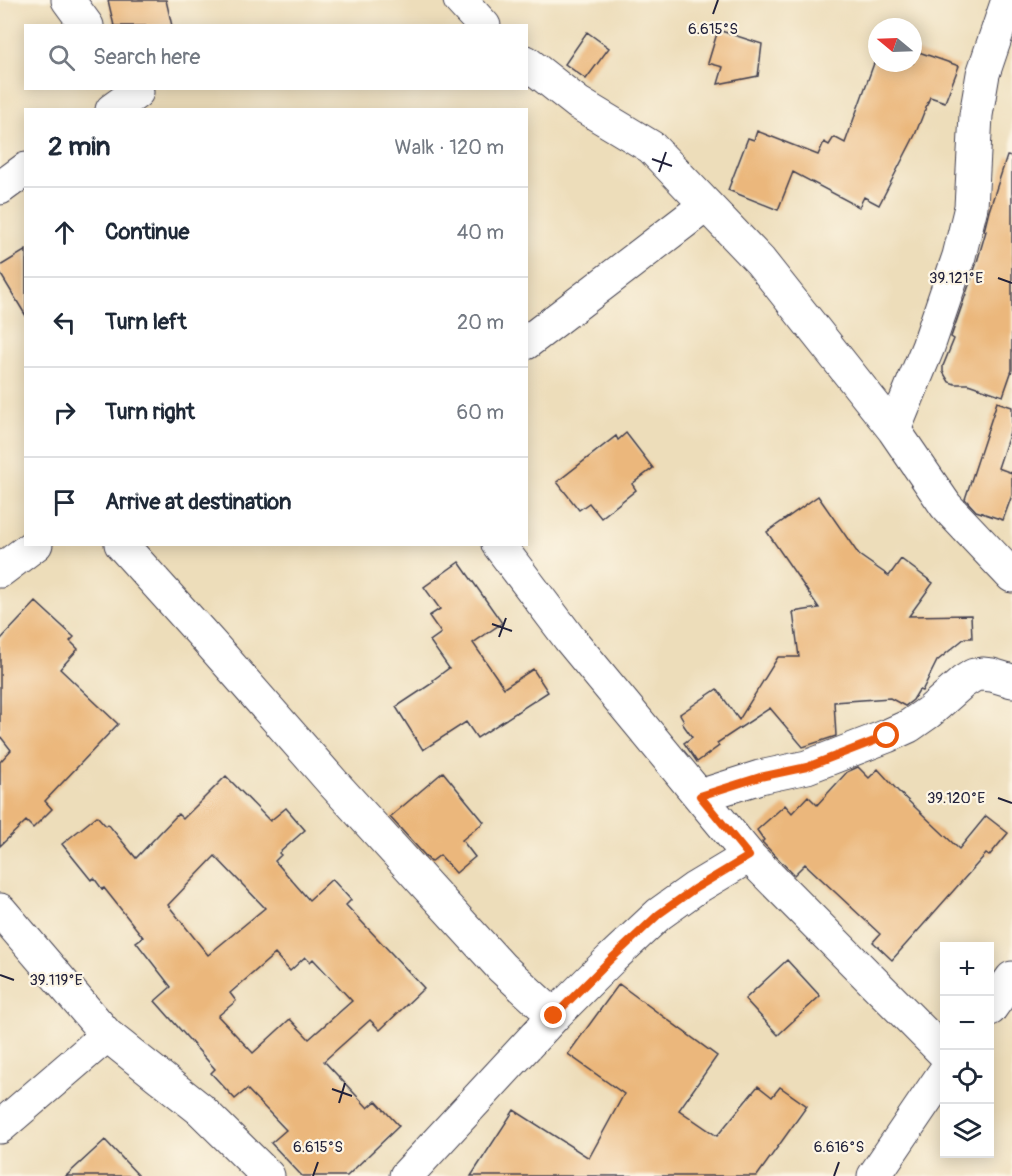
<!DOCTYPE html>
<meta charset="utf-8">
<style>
:root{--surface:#fff;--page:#f6f6f7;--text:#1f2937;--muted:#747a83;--line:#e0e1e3}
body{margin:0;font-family:Pangolin,sans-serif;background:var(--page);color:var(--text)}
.controls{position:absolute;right:18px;bottom:18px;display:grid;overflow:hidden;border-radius:0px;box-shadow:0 3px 15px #0003}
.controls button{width:54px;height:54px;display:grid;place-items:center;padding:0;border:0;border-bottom:2px solid var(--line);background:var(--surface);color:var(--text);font:30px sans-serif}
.compass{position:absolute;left:868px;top:18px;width:54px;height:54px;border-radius:50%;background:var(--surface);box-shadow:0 3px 15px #0003;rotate:289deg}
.stop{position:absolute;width:18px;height:18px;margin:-14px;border:4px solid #ea580c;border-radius:50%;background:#fff}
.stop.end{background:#ea580c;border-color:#fff;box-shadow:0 2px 6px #0008}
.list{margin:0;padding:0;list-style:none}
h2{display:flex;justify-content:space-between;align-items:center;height:78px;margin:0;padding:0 24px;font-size:26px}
h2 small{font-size:20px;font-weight:400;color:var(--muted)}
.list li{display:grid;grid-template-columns:39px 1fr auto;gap:18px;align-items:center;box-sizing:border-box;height:90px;padding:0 24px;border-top:2px solid var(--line)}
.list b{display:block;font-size:22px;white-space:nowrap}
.list em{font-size:20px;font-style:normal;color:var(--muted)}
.icon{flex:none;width:33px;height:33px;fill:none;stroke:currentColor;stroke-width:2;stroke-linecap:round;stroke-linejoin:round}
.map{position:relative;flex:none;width:1012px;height:1176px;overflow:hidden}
.search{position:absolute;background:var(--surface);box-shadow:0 3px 15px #0003;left:24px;top:24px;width:504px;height:66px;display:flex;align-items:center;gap:15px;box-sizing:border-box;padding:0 21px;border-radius:0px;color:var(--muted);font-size:22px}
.panel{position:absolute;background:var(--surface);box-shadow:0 3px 15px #0003;left:24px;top:108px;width:504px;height:438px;border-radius:0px}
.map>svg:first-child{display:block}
.building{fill:#ebb77c;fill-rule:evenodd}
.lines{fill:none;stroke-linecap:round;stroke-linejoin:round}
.minor-casing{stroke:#403e4e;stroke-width:35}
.minor{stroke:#fff;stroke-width:33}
.route{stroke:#ea580c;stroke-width:8}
.ticks{fill:none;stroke:#22223b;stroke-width:2}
.ticks-label{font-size:15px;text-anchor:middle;fill:#22223b;stroke:#fcf5e5;stroke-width:4.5;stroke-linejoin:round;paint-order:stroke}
</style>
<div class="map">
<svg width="1012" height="1176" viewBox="0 0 1012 1176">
<rect width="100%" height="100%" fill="#fcf5e5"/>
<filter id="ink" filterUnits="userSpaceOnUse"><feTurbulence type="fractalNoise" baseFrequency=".0167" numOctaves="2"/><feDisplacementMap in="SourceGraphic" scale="12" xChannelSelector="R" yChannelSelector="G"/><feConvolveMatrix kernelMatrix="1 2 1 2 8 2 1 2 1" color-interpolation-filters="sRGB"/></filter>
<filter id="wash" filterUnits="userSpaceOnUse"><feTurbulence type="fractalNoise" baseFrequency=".008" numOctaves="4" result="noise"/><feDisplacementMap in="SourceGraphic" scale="24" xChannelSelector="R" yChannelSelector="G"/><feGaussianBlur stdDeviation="1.35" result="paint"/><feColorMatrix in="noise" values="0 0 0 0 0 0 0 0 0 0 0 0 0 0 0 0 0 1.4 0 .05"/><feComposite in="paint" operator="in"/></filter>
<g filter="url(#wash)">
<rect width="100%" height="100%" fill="#edddba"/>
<g id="blocks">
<path class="building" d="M108,0H166L172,26H114Z
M718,30L762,44L758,76L718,84L723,67L708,63Z
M587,32L609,48L586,79L565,64Z
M913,50L959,66L945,102L930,97L915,135L879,205L864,197L859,207L793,172L778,210L728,190L748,138L754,140L757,131L818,155L824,142L829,145L834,137L845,143L877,55V63H913Z
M1007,156L1012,157V370L1003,396L968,384H955L949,382L943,372V366L954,339L951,337L977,262L986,231H984L989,211Z
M26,250V316L0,273V266Z
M997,402L1012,407V426L998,468L1012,473V495L1003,520L976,511L965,499Z
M626,433L653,468L632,484L636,490L601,518L589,503L579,510L557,482L616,436L618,440Z
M818,496L859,555L889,576L901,559L933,583L909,616L971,615L972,638H965L937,661L922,691L919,690L913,700L905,706L890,698L834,702L836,736L803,747L770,708L717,743L719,746L697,762L684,743L692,737L682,723L684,721L680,714L717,689L739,720L778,657H799L793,612L819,608L767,532Z
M459,562L502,623L473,643L504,688L533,669L548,692L477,738L466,722L423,750L396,707L434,682L433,680L449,668L430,641L441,633L429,616L440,609L424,587Z
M36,602L74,637L70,641L78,649L60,669L118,724L45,801L52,809L33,828L26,821L0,846V762L11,750L0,736V640Z
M858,767L869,778L878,769L898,791L959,849L986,816L1008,833L989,856L986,854L892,960L873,942L880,934L805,864L794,875L763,843L762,842L764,840L757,830L785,805L792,813L808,796L817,805L847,772Z
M443,772L484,822L462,840L475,857L456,873L440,855L431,862L390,817Z
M226,776L270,821L286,808L305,830L279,853L281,855L275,861L309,900L332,879L351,900L346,905L424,988L380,1030L370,1020L324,1061L368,1108L376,1101L399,1126L347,1176H302L271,1143L286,1130L247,1089L235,1099L211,1073L215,1069L155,1001L171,987L136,942L143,937L104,888L102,889L94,878L91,880L62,844L97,816L106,826L108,824L136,858L178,814L183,819ZM215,856L265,908L208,955L168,905ZM275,954L290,971L305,957L310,962L313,959L352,1001L309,1039L290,1019L253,1053L218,1016L236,1001L230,993Z
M787,960L820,996L778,1035L745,999Z
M619,984L717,1056L679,1110L717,1136L758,1086L772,1097L780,1087L807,1106L757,1176H471L514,1110L589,1158L624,1094L568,1054Z
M105,1140L139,1176H66Z"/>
</g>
</g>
<g filter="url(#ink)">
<use href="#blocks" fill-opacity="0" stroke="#403e4e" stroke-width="1.5"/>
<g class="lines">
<defs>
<path id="minor" d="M68,0L87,26
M460,0L484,26
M526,62L578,103L651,147L760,261L894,430L946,506L1012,576
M112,110L137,92
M0,188L26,169
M526,343L706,205
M894,430L928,347L959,256L971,207L976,115L983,74L1008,0
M121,544L212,645L334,784L501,967L554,1016
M498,544L569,638L749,856L944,1053
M0,571L36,544
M700,796L760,777L807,767L887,736L909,726L929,712L963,682L974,675L982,674L992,675L1012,681
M0,910L107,1035L200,1109L268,1176
M990,1009L1012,978
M0,1127L107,1035
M406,1176L554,1016L611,959L659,914L694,889L749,856
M874,1176L944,1073"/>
</defs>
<use href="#minor" class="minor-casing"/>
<use href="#minor" class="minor"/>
</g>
</g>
<g class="lines" filter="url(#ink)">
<path class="route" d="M554,1016L611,959L659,914L694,889L749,856L700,796L760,777L807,767L887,736"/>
</g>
<path class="ticks" d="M713,14L718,0M652,159L672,166M659,172L666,152M998,278L1012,283M492,624L512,631M499,637L506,618M998,798L1012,803M0,975L14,980M332,1089L352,1096M339,1103L345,1083M313,1176L318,1162M834,1176L839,1162"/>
<g class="ticks-label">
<text x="713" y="34">6.615°S</text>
<text x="956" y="283">39.121°E</text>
<text x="956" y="803">39.120°E</text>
<text x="56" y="985">39.119°E</text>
<text x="318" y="1152">6.615°S</text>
<text x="839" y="1152">6.616°S</text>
</g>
</svg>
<div class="controls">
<button>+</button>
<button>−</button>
<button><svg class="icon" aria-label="locate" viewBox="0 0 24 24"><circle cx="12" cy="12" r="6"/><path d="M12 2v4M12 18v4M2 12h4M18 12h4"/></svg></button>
<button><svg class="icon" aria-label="layers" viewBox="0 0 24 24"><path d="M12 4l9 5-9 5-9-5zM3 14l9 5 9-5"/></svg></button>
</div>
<svg class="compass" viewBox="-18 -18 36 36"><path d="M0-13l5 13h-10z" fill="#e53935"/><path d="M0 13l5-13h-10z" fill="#747a83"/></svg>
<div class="stop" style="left:887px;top:736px"></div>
<div class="stop end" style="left:554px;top:1016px"></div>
<div class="search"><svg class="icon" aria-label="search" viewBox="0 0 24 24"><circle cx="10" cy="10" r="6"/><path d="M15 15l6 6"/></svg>Search here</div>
<section class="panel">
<h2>2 min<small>Walk · 120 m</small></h2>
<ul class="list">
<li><svg class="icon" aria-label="ahead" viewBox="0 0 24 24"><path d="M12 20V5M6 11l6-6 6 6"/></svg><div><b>Continue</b></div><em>40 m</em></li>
<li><svg class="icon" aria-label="left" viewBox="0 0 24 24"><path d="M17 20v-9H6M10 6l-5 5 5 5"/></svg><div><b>Turn left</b></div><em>20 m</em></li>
<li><svg class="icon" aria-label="right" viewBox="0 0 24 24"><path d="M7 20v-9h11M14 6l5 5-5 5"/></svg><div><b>Turn right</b></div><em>60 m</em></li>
<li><svg class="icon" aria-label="arrive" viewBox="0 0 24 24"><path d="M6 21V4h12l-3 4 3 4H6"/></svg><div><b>Arrive at destination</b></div></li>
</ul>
</section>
</div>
